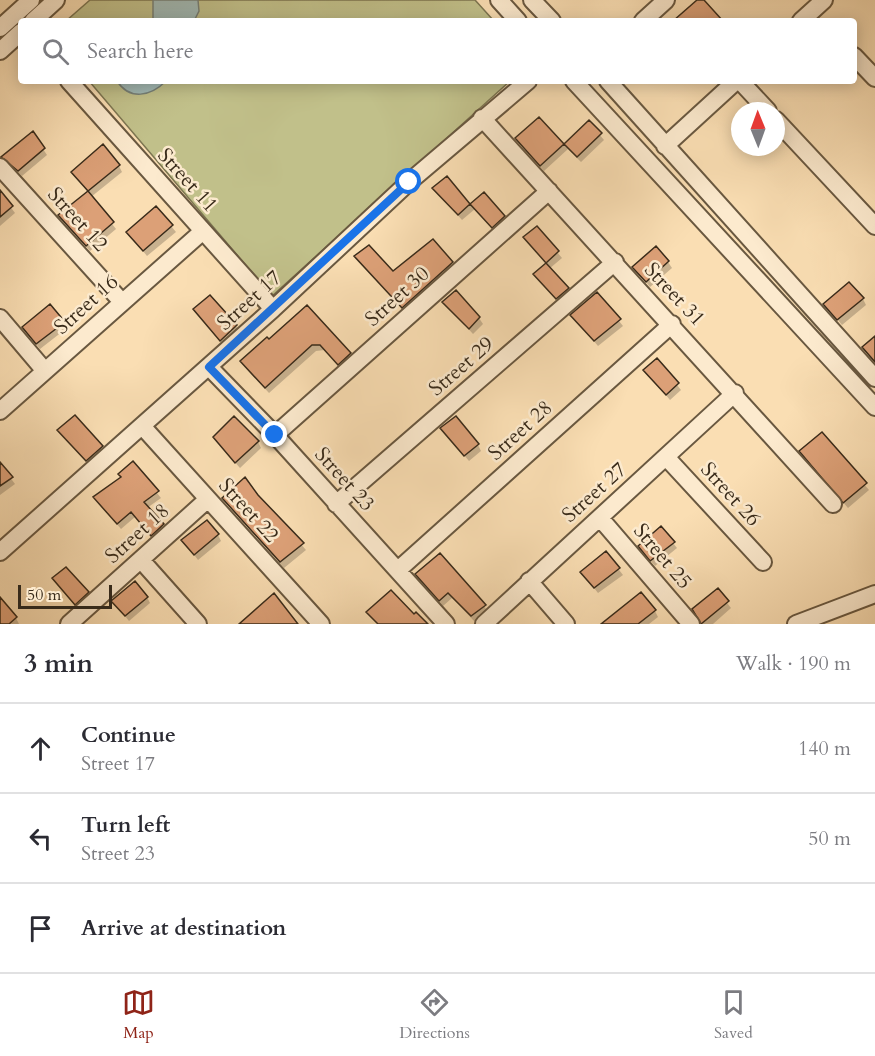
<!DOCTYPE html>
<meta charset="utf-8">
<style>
:root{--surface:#fff;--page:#f7f7f7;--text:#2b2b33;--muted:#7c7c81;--line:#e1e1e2;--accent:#8f2418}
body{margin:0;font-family:Cardo,serif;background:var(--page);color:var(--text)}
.compass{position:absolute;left:731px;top:102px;width:54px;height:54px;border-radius:50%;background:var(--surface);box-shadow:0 3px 15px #0003;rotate:359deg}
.scale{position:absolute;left:18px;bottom:15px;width:94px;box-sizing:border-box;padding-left:6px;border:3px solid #392b1a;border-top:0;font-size:16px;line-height:21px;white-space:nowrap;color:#392b1a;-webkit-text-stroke:4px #fceace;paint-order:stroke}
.stop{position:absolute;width:18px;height:18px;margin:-14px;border:4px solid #1a73e8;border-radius:50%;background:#fff}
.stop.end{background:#1a73e8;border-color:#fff;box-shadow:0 2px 6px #0008}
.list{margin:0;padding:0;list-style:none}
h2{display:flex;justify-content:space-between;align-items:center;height:78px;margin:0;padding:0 24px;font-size:26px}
h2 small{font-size:20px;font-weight:400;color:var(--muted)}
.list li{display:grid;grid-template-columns:39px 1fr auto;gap:18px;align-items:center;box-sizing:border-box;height:90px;padding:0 24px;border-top:2px solid var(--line)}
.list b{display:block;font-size:22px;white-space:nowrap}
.list p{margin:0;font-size:20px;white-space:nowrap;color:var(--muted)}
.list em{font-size:20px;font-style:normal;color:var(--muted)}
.icon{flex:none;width:33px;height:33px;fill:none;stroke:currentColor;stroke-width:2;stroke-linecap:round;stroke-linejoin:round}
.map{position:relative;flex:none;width:875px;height:624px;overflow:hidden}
.search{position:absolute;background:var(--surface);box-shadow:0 3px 15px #0003;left:18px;right:18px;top:18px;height:66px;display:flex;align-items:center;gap:15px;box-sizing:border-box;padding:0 21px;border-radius:6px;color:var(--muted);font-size:22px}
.sheet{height:348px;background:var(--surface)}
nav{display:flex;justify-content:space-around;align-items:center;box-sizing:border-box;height:84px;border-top:2px solid var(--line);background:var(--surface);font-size:16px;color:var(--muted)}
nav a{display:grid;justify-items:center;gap:3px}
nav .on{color:var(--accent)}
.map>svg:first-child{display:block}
.green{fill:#c1c08a;stroke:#7d7652;stroke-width:1.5}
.water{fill:#a1bab6;stroke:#778178;stroke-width:1.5}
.shadow{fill:#0003}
.building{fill:#dca077;stroke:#392b1a;stroke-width:1.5}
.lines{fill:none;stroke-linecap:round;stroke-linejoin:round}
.minor-casing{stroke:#695840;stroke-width:20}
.minor{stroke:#fceace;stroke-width:16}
.route{stroke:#1a73e8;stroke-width:8}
.labels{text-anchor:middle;stroke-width:5;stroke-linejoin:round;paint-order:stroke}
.street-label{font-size:21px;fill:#392b1a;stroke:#fceace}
</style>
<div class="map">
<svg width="875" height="624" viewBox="0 0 875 624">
<rect width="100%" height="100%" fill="#fadeb3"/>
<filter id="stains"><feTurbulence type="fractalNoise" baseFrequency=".00333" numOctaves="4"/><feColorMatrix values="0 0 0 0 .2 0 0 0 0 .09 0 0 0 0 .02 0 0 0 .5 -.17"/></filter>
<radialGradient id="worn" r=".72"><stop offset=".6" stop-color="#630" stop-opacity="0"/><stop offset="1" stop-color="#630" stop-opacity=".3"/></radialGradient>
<path class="green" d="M90,0H475L494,21H66Z
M89,81H510L272,296Z"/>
<path class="water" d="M153,0H198L199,11L194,21H153Z
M117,81H166C151,96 130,101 117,81Z"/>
<path class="shadow" d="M539,119L564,146L589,122L604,140L581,162L568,149L544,171L517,139Z
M43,149L47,155L22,176L3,157Z
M119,166L122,172L91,197L116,229L90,251L60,215L88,192L73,172Z
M446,178L470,206L484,194L508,223L496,233L475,209L462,220L434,188Z
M0,193L15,213L0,226Z
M156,208L176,232L147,256L128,233Z
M537,228L562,258L549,269L571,295L561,304L535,274L546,264L525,238Z
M433,241L455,269L406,313L356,257L393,273Z
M668,262L672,268L650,287L634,267Z
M597,294L623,326L598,346L572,315Z
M863,299L866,305L842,325L825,305Z
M444,302L479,318L483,324L473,334Z
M307,307L353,360L342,370L325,350L316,351L269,393L245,367Z
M195,310L236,326L239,332L224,346Z
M63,322L67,328L40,349L24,328Z
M657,360L681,390L670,400L645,370Z
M75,417L105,453L90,466L59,431Z
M446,434L478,445L481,451L469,461Z
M822,435L869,490L848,508L805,458Z
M258,442L261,448L240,468L218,443Z
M133,463L161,498L147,508L166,531L155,541L135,517L121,529L99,503L122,478L120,475Z
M0,464L15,484L0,495Z
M245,479L306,550L284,568L223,499Z
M218,535L221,541L198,560L183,540Z
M673,543L677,548L655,566L643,552Z
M606,553L623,575L598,593L582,573Z
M417,574L484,606L488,612L475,622L452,598L443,606Z
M54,579L87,593L91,599L79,610Z
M717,590L731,608L713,624H703L694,609Z
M147,597L150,603L129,621L113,601Z
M0,600L16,618L19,624H0Z
M655,611L658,617L649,624H604Z"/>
<path class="building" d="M697,0H704L723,21H673Z
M539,117L564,144L540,166L515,138Z
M589,120L602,133L577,157L564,144Z
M33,131L45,148L18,171L1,157Z
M103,144L120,165L88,191L71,172Z
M447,176L470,204L458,215L432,188Z
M0,190L13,206L0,217Z
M88,191L114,222L86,246L58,215Z
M484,192L505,216L492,228L470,204Z
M156,206L173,225L143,251L126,232Z
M537,226L559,251L546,263L523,237Z
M433,239L453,262L402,308L354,256L369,245L393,271Z
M656,246L669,261L646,282L632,267Z
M546,263L569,288L556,299L533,274Z
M849,282L864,298L837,320L823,304Z
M456,290L480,317L469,329L442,302Z
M597,292L621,319L594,341L570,315Z
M210,295L237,325L220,341L193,309Z
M50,304L65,322L36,344L22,327Z
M307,305L351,353L338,365L320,345H312L265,388L240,361L267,337L269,339Z
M875,336V362L862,347Z
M657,358L679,383L666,395L643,370Z
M75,415L103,446L86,461L57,430Z
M234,416L259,441L235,463L213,437Z
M456,416L479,444L464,456L440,428Z
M822,432L867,483L843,503L799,451Z
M133,461L159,491L144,502L164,524L151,536L131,512L117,524L93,497L121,477L118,474Z
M0,462L13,477L0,486Z
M245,477L258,495L304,543L280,562L222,498Z
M207,520L219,534L194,555L181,540Z
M661,526L675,542L650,561L638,546Z
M606,551L620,568L594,588L580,572Z
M440,553L486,605L471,616L448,593L439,601L415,574Z
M66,567L89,592L75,605L52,578Z
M135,581L148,597L125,616L111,601Z
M718,588L729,601L701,624L692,609Z
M391,590L414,614L416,612L428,624H378L366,612Z
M641,592L656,610L638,624H601Z
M274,593L298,624H239Z
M0,597L17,617L9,624H0Z"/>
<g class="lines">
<defs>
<path id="minor" d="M499,0L518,21
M532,0L552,21
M33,21L56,0
M643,21L666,0
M801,21L824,0
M0,28L31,0
M0,51L21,32
M854,56L875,78
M69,81L273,309
M574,81L875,407
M608,81L875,378
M740,81L768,111
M482,118L833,504
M776,120L875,226
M665,146L736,81
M0,167L122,302
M0,318L45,371
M209,367L275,435L446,624
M0,411L203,231
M143,427L321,624
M275,435L549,191
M666,457L763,562
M336,504L615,262
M600,518L691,624
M0,552L273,309L409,182L528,81
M141,560L198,624
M398,570L672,324
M529,581L566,624
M69,624L208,499
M484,624L735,393
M796,624L875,594"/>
</defs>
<use href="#minor" class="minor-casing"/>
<use href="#minor" class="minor"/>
</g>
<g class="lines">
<path class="route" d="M275,435L209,367L409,182"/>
</g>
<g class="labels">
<g class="street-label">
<text transform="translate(188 180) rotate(48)" y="7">Street 11</text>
<text transform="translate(78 219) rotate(48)" y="7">Street 12</text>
<text transform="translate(675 294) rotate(47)" y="7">Street 31</text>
<text transform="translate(397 296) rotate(-42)" y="7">Street 30</text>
<text transform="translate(249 300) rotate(-42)" y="7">Street 17</text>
<text transform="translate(86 304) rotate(-42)" y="7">Street 16</text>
<text transform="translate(461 366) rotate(-41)" y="7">Street 29</text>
<text transform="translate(520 430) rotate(-42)" y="7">Street 28</text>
<text transform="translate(345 479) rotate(48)" y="7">Street 23</text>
<text transform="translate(594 492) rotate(-42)" y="7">Street 27</text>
<text transform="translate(731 494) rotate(48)" y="7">Street 26</text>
<text transform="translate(249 510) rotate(48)" y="7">Street 22</text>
<text transform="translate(137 533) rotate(-42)" y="7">Street 18</text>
<text transform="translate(663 556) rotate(50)" y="7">Street 25</text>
</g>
</g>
<rect width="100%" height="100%" filter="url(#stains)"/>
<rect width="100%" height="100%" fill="url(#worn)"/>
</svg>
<svg class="compass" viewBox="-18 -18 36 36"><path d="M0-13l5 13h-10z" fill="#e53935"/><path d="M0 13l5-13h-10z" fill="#7c7c81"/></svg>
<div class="scale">50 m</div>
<div class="stop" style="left:409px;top:182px"></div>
<div class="stop end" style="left:275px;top:435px"></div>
<div class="search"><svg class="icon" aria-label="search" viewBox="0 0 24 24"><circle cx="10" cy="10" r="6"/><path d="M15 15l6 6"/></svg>Search here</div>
</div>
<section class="sheet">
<h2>3 min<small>Walk · 190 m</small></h2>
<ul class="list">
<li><svg class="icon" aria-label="ahead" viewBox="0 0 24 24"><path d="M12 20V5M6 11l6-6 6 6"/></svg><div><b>Continue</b><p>Street 17</p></div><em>140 m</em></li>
<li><svg class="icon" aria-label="left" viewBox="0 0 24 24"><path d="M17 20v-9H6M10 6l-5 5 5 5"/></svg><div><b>Turn left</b><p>Street 23</p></div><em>50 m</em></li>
<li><svg class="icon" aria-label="arrive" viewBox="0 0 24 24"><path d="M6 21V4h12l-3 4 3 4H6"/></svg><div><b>Arrive at destination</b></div></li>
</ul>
</section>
<nav>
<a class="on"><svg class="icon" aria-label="map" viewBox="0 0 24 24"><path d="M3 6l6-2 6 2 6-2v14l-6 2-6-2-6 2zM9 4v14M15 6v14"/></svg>Map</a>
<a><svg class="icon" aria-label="directions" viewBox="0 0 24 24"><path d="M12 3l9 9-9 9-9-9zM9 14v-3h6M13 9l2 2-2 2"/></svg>Directions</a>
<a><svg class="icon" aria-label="saved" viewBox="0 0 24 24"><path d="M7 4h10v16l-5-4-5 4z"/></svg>Saved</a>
</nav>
